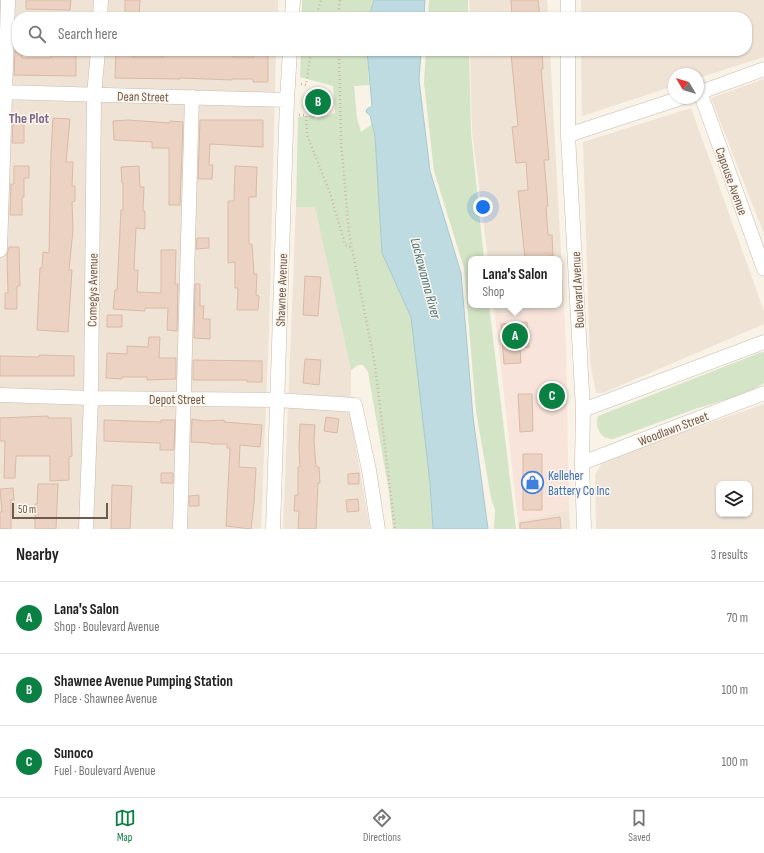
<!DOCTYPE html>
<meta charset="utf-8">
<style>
:root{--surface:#fff;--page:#f2f2f2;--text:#222;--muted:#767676;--line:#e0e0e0;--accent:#0b8043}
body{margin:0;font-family:"Sofia Sans Condensed",sans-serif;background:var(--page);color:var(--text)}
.controls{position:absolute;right:12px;bottom:12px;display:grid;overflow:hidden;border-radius:8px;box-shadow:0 1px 3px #0004}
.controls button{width:36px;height:36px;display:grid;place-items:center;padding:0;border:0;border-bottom:1px solid var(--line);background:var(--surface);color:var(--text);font:20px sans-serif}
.compass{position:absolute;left:668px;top:68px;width:36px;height:36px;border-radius:50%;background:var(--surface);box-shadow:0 1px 3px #0004;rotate:308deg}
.scale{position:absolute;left:12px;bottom:10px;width:96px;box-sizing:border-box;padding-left:4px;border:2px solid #6f5a4e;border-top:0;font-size:11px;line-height:14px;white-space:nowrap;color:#6f5a4e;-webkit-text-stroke:3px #fcf6ec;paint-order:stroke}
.you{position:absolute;left:483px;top:207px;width:14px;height:14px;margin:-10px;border:3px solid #fff;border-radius:50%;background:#1a73e8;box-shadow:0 0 0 6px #1a73e833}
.badge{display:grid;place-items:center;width:26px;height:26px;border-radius:50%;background:var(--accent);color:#fff;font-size:13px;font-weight:700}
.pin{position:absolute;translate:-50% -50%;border:2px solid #fff;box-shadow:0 1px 4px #0006}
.popup{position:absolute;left:468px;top:256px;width:94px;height:52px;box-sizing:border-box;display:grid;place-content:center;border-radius:8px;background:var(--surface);filter:drop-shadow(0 1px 3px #0005);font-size:13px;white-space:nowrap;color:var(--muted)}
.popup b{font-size:15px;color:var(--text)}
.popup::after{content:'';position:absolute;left:50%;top:100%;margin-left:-8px;border:8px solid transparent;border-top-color:var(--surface)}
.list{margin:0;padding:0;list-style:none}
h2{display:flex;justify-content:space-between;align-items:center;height:52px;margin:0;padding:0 16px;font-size:17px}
h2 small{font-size:13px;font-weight:400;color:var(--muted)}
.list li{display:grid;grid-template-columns:26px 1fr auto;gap:12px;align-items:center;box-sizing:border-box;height:72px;padding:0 16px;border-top:1px solid var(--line)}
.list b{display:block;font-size:15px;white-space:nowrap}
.list p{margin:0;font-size:13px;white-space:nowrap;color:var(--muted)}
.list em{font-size:13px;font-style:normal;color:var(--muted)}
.icon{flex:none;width:22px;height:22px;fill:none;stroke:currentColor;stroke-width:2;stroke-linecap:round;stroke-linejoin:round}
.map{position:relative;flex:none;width:764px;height:529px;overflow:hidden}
.search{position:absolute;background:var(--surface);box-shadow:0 1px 3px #0004;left:12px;right:12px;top:12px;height:44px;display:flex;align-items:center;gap:10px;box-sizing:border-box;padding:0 14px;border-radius:16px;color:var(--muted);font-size:15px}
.sheet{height:268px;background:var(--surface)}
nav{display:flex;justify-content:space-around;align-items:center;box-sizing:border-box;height:56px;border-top:1px solid var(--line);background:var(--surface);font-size:11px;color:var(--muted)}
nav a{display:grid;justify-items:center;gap:2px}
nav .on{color:var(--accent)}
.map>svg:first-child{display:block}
.residential{fill:#efe3d6;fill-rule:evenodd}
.commercial{fill:#f8e4db}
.green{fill:#d3e4c7}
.water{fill:#bddbe0;stroke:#a5cad0}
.building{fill:#ebd2c2;stroke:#dbb9a4}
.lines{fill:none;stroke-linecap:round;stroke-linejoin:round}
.minor-casing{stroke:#c9baae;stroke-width:15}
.path{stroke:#cfb5a5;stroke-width:2.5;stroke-dasharray:1 3;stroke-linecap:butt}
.minor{stroke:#fff;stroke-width:14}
.labels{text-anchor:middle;stroke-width:3;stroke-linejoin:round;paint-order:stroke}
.street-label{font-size:13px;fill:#6f5a4e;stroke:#fcf6ec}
.shop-label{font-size:13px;fill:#366cbe;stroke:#fcf6ec;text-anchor:start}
.neighbourhood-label{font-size:14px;font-weight:bold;fill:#7e668b;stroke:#fcf6ec}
.water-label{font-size:14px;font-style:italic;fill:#4c777f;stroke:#fcf6ec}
</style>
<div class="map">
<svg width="764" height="529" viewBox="0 0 764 529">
<rect width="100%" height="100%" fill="#f9f2e6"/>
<path class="residential" d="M0,0H278V17H17V51H276L269,331L261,529H0Z
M469,0H547L548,17H470Z
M581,0H764V57L698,78V74H674V86L582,116L581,51H747V17H581Z
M470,51H550L564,308L495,314L493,305H559V259H488L472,132Z
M764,79V234L711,98Z
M691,108L764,311V324L603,393H596L590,362L583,142Z
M315,206L351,370V418L370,529H283L296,207Z
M764,404V529H596L595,475L601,464L611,457ZM719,484H749V514H719Z
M569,510L570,529H519L518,521Z"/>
<path class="commercial" d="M564,308L566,348L569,510L518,521L495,314Z"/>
<path class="green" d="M302,0H374L369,17H302Z
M429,0H468V17H428Z
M301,51H367L369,85L354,86L357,118L361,132L372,124L375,136L382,253L411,317L430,483L433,529H393L389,492L368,372L363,365H358L351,370L315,207H296L298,117L314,115L315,119L335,113L333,86L300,77Z
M426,51H469L471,133L484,259H471V305H489L516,529H494L495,510L491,498L476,411L464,268L434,171L424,83Z
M762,352H764V383L747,393L695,409L613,439C611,439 609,439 607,438C598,435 595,423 598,416Z"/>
<path class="water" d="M374,0H425L424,17H369Z
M367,51H421L419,80L430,171L461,273L473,417L488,529H433L430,483L411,317L382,253L375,136L370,115L366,112L367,109L372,106Z"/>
<path class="building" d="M26,0H71L70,10L26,9Z
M125,0H140L139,17H125Z
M511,0H538L540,17H512Z
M15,51H22V58H51V51H76V76L14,75Z
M116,51H133V57H163V51H181V54H233V57H254V51H268V82H253V79H232V80L180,78V79L115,78Z
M542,52L543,69H541L549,160H544L548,206H546L548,235H552L553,256L525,258L518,191L528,190L526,162L516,163L512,127L518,126L511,54Z
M13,118H24V143H12Z
M53,118L70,119L66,162H73L72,186H75V201L72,202L73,230L69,270H72L68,332L37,330L40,268H42L43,252L49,253L51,152Z
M128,120L170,123V121L183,122L180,205H169V148H152V142L114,140L113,121Z
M200,120H263V147L210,144L209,165H213L212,179H198Z
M14,166H29V178H24V197H22V215H10L11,184H14Z
M139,166L140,187H144L143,211H145V229L136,228L134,270H138L137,292L161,293V250H176L175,284H178L177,331L167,330L168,308H145V311L113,309L115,290H117L121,210H123V183H122L121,167Z
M235,166L257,167L256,197H249V244H252L254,274H257L256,295L259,296L258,310H237L238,288H235V262L228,263V201H234Z
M197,238H209V248L196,249Z
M9,247H19L20,286H17V309H5V293H8L7,255Z
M305,276L321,277L318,316L303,315Z
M195,284H200V306H204L203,319H210V339L194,338Z
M107,315H122V327H107Z
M527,322L529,347L520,348L521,363L504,364L501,324Z
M149,337H160L159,358H176V379L147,380V377H122V379L106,378L107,353L127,354V346L148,347Z
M39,355L74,356V376H0V356L39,357Z
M305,359L321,360L319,385L303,383Z
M193,360L262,361V382H247V380H193Z
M518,394H532L533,431L520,432Z
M48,416V418H71L72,456L69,457V480L50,481V456H16L15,478H4L5,441H0V418Z
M326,417L339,419L337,433L324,431Z
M192,419L204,421L224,420V422L262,425L260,447L240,445L239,467L256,468L254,503L251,529L226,526L230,448H227V444H210V443L191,442Z
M104,420L161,422V420H175L174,450H160V443L104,441Z
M300,424L315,425L314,441L316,467H319L320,483H318L316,529H298L299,511H294L295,495H298V467H300L299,448Z
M523,454H542V510H523Z
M161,473H173V483H161Z
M359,473V484H348V474Z
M38,484H58L56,529H35V504H37Z
M112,485L132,486L130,529H111Z
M13,488L14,500H11V529H0V512H2L0,489Z
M199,495V506H189V496Z
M358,499L359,511L347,512L346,500Z
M560,517L561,529H520V523Z"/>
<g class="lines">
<defs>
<path id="minor" d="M100,17L101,0
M292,17L293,0
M568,17V0
M568,51V135L583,410L582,463L584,529
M0,92L287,100
M700,92L764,269
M698,93L764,69
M568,135L681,98
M0,250L8,0
M0,395L91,398L277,400L355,405L369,470L378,529
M583,410L764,342
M582,463L764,393
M86,529L91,398L94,95L98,51
M180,529L192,97
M273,529L287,100L290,51"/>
</defs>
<use href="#minor" class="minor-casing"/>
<path class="path" d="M316,17L321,0
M338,17L340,0
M339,51L341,142L349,233L375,365L395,529
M301,84L306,85L311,51
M299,115H306L307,135L330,193L345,244L348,247H352"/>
<use href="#minor" class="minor"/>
</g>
<defs>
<symbol id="shop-ring" viewBox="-11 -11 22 22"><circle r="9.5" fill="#fcf6ec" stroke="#3f7fe0" stroke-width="1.5"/><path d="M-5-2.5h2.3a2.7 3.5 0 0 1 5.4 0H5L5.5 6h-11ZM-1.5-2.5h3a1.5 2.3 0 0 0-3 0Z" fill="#3f7fe0"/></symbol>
</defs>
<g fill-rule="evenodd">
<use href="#shop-ring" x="520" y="470" width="25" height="25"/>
</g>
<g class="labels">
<g class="street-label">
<text transform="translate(143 96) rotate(1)" y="5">Dean Street</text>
<text transform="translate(732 181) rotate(70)" y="5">Capouse Avenue</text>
<text transform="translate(92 290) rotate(-89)" y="5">Comegys Avenue</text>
<text transform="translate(281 290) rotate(-88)" y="5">Shawnee Avenue</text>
<text transform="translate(577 290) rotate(-93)" y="5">Boulevard Avenue</text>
<text x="177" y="404">Depot Street</text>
<text transform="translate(673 428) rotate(-21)" y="5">Woodlawn Street</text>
</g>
<g class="shop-label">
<text x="548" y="480">Kelleher<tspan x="548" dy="15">Battery Co Inc</tspan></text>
</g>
<g class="neighbourhood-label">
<text x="29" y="123">The Plot</text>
</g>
<g class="water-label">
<text transform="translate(426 278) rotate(75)" y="5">Lackawanna River</text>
</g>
</g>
</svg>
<div class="controls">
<button><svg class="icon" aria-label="layers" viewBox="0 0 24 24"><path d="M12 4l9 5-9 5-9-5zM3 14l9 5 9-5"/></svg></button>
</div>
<svg class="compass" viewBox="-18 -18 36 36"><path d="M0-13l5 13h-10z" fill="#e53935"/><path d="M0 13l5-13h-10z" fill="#767676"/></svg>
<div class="scale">50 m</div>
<div class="you"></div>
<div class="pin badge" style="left:515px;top:336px">A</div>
<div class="popup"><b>Lana's Salon</b>Shop</div>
<div class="pin badge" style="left:318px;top:102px">B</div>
<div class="pin badge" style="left:552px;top:396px">C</div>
<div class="search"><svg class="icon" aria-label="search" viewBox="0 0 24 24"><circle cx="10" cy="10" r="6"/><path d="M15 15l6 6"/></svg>Search here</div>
</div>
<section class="sheet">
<h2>Nearby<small>3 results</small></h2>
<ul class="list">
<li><span class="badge">A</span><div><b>Lana's Salon</b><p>Shop · Boulevard Avenue</p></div><em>70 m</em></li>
<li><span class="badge">B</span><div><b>Shawnee Avenue Pumping Station</b><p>Place · Shawnee Avenue</p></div><em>100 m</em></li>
<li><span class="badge">C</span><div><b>Sunoco</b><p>Fuel · Boulevard Avenue</p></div><em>100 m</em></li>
</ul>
</section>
<nav>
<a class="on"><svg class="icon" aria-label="map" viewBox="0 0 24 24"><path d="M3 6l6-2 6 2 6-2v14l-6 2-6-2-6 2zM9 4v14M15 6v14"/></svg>Map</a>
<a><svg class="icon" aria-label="directions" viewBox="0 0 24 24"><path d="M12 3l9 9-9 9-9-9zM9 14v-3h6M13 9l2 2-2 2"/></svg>Directions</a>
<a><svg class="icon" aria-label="saved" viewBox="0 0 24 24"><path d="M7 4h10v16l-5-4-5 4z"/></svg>Saved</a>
</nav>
